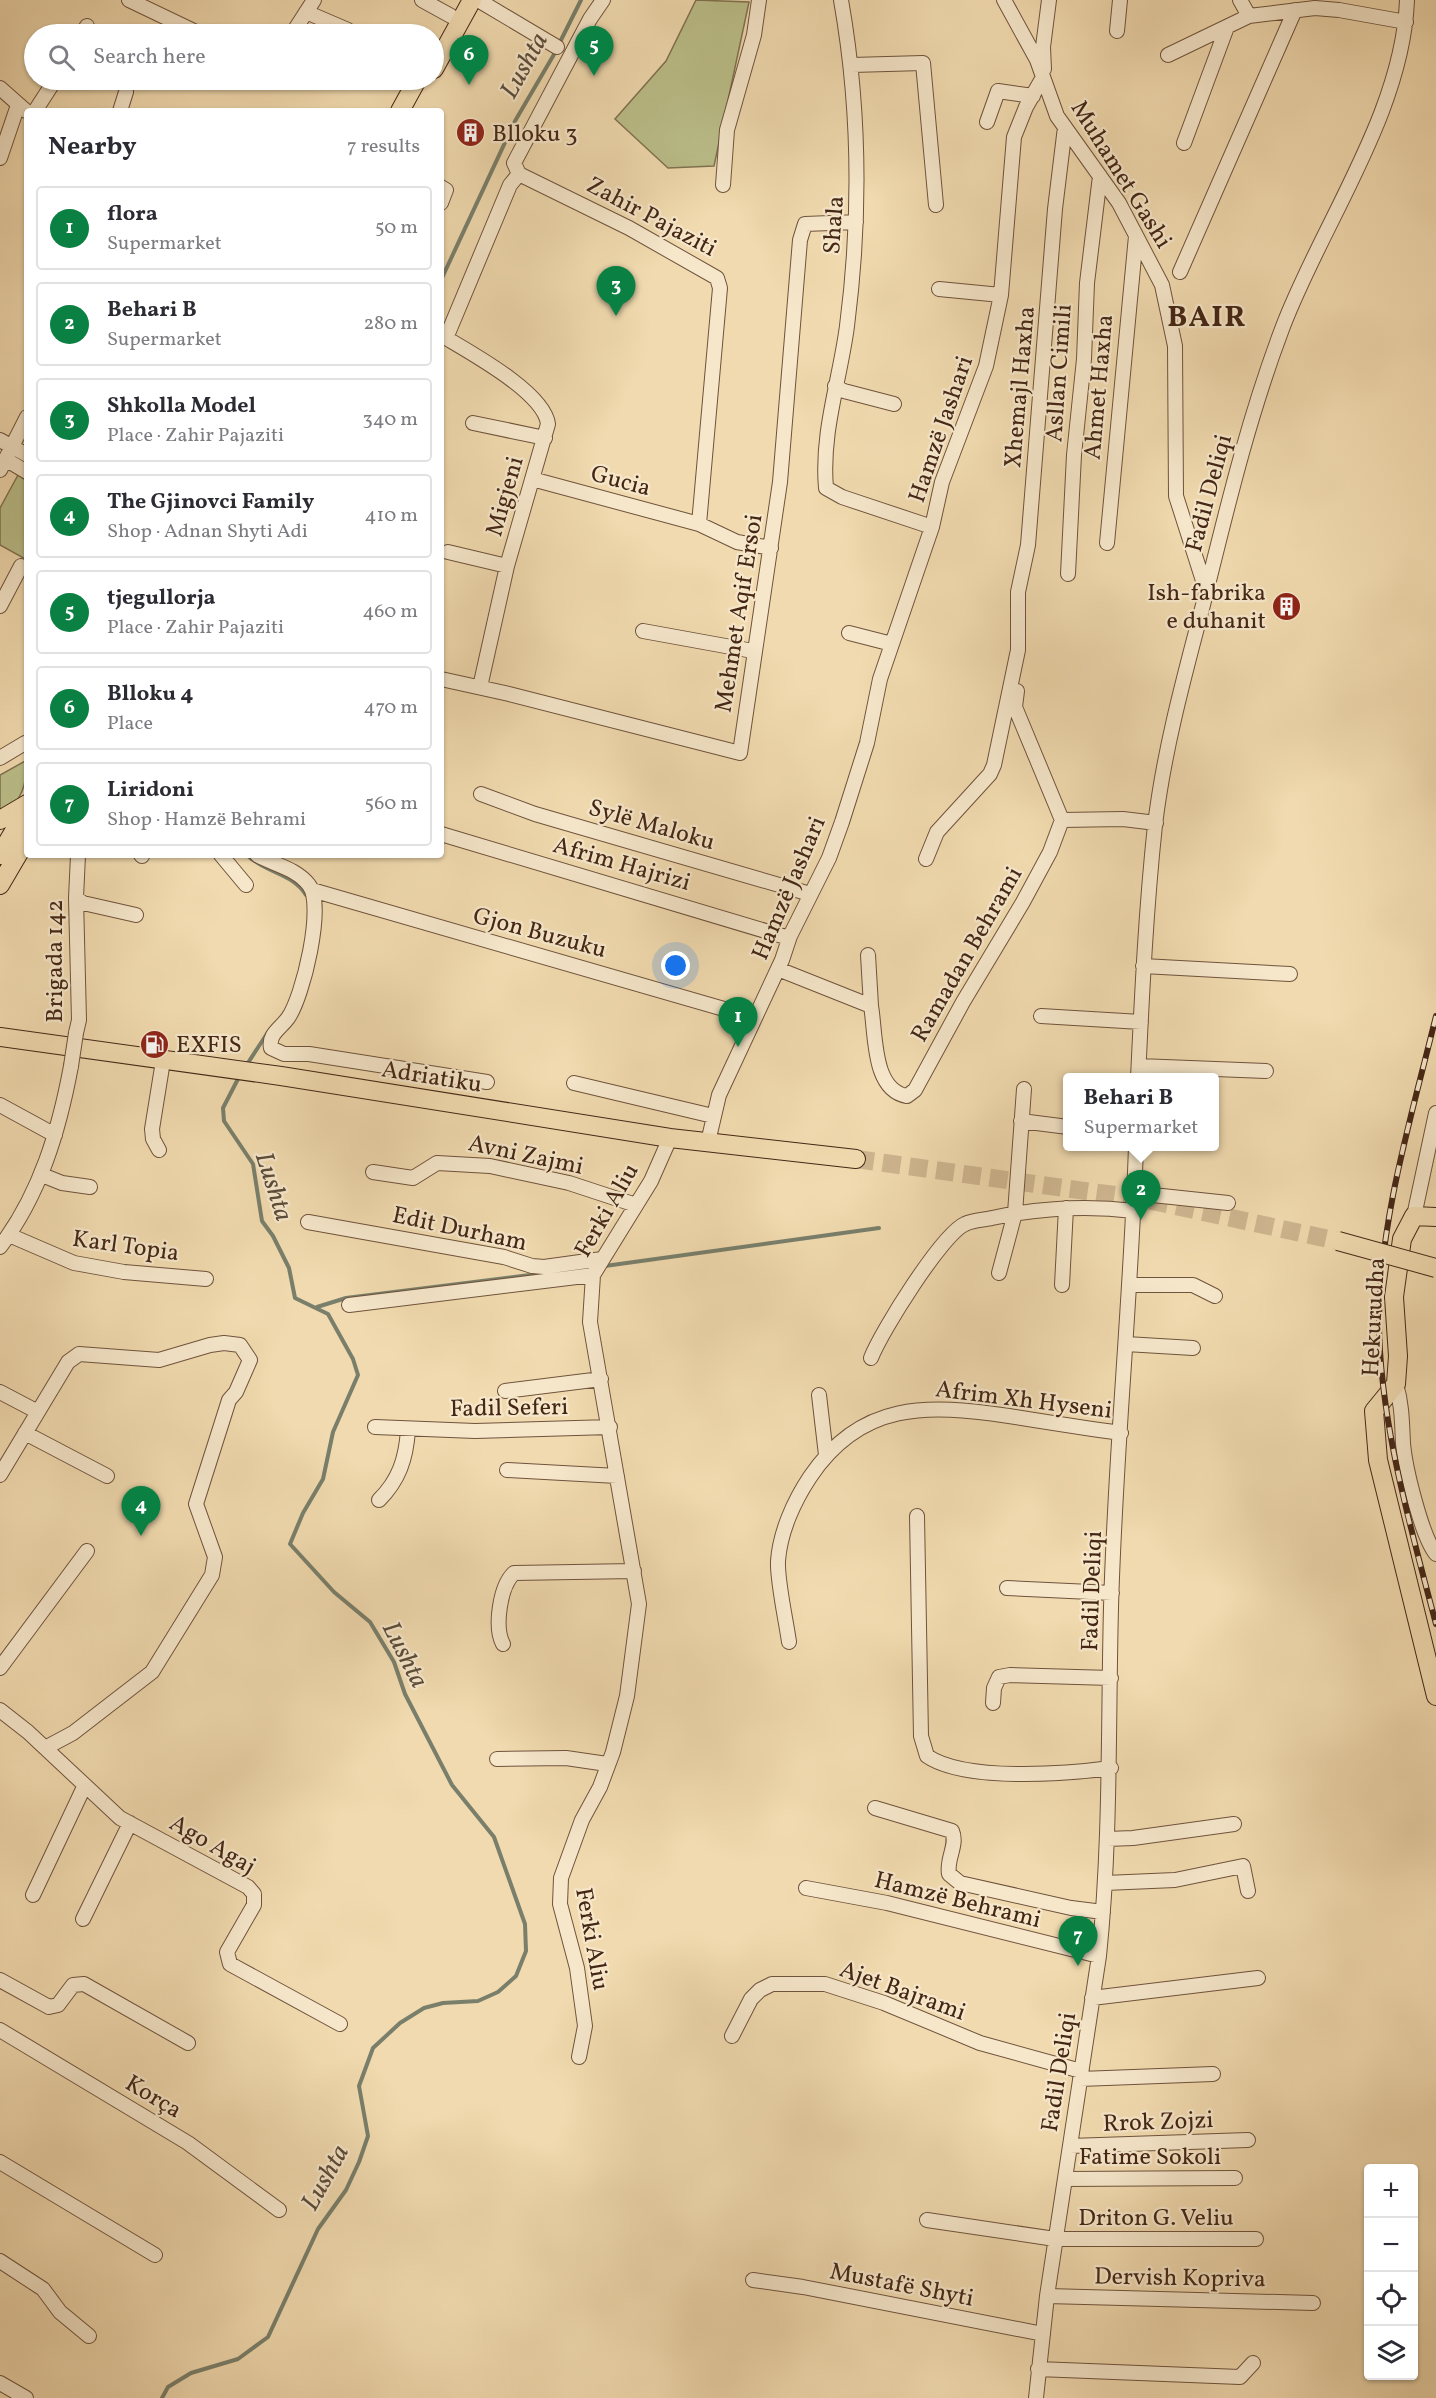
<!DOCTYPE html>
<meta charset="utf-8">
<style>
:root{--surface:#fff;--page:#f2f2f3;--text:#2b2b33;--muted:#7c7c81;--line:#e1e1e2;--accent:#0b8043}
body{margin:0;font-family:Vollkorn,serif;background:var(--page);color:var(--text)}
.controls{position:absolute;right:18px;bottom:18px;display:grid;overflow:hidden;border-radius:6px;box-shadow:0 2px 4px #0004}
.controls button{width:54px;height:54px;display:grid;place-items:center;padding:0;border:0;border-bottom:2px solid var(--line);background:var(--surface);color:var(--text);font:30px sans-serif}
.you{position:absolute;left:676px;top:966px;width:21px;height:21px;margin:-15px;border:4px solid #fff;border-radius:50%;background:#1a73e8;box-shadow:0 0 0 9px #1a73e833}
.badge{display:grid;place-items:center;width:39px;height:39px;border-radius:50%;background:var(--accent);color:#fff;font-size:20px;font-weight:700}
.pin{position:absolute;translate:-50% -50px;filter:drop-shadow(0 2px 3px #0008)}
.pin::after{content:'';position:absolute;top:32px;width:21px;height:18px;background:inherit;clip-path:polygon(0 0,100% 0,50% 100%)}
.popup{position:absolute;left:1063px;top:1073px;width:156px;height:78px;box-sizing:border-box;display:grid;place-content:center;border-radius:6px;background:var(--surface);filter:drop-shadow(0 2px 4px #0005);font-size:20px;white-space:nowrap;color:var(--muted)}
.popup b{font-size:22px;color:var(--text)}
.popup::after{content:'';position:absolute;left:50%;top:100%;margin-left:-12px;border:12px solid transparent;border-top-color:var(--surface)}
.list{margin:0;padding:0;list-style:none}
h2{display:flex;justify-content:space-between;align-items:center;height:78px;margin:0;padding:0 24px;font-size:26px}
h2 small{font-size:20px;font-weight:400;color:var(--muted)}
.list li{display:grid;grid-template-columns:39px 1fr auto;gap:18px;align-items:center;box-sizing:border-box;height:84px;margin:0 12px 12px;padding:0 12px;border:2px solid var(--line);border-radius:6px}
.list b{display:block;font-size:22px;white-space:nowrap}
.list p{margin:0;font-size:20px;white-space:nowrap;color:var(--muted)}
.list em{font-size:20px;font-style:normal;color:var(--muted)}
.icon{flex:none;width:33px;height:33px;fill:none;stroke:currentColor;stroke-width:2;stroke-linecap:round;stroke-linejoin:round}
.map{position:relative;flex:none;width:1436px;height:2398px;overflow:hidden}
.search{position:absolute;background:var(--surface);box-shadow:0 2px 4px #0004;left:24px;top:24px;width:420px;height:66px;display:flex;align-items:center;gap:15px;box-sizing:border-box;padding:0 21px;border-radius:33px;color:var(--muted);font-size:22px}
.panel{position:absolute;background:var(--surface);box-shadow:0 2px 4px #0004;left:24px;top:108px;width:420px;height:750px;border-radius:6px}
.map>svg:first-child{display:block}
.green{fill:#bbbf8a;stroke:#807250;stroke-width:1.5}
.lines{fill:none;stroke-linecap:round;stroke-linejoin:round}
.stream{stroke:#797f6b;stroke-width:4}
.major-tunnel{stroke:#ceb690;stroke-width:18;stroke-dasharray:18 9;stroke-linecap:butt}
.minor-casing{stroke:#6f533c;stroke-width:16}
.major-casing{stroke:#442615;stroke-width:20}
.minor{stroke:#f6e7cb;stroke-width:14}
.major{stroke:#f1daaf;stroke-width:18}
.rail-casing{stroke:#442615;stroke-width:6}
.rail{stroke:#f6e7cb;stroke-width:4;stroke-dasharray:11;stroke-linecap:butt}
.minor-bridge-casing{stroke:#6f533c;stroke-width:16;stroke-linecap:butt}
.major-bridge-casing{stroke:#442615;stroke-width:20;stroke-linecap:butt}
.minor-bridge{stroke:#f6e7cb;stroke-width:14}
.major-bridge{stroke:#f1daaf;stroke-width:18}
.labels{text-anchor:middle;stroke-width:4.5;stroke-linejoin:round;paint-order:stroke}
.poi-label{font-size:24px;fill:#442615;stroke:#f6e7cb;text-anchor:start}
.street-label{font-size:24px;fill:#442615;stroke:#f6e7cb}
.water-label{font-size:26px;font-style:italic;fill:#5a4b39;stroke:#f6e7cb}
.district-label{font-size:30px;font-weight:bold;letter-spacing:1.5px;fill:#442615;stroke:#f6e7cb}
</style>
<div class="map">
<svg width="1436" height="2398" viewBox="0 0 1436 2398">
<rect width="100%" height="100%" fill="#f1daaf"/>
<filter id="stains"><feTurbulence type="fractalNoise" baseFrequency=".00333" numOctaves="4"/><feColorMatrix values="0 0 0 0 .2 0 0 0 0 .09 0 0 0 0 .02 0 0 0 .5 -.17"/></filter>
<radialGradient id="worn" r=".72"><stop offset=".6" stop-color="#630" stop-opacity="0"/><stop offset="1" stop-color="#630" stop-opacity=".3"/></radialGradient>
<path class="green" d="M696,0L749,2L714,166L668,168L615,119L666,61Z
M18,475L27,481V560L0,545V508Z
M27,760C27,783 22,804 0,815V775Z"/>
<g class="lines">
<path class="stream" d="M559,44L581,0
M441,280L515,121L556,51
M247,855C265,873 293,873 306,895
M246,1066L268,1032
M605,1266L879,1228
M317,1307L346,1298L546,1273
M162,2398L168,2387L191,2373L238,2359L268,2337L318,2229L346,2190L359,2162L368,2136L359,2086L373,2048L400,2023L424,2008L443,2003L478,2001L498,1992L516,1976L526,1951L525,1924L494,1837L452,1785L405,1694L394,1662L370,1622L334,1592L290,1544L303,1513L323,1479L333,1432L358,1375L353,1359L328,1314L295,1298L289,1268L273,1236L262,1221L253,1164L224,1121L223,1108L239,1077"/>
<path class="major-tunnel" d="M856,1159L1143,1199L1338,1241"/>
<defs>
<path id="minor" d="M129,0L198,33
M422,0L451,16
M478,0L557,47
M603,0L590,19L514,163L519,174L629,228L717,278L720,288L699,524
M841,0C860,108 861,217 847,326C840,380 821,432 826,488L842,497L932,527
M1004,0L1037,60L1057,116L1119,203L1162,285L1175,346L1176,496L1206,590
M1240,0L1249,16
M306,12L348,30
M1117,31L1120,0
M82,34L87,26
M292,34L314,0
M1168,55L1249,16L1274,13L1315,8L1339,10L1406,22
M852,65L923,63L936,205
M1044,69L1043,47L1049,0
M0,88L26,111
M35,111L55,80
M120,111L126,92
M987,122L998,91L1033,96
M1184,143L1227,27
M0,158L18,105
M723,185L727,130L754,35L759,0
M441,187L446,190L441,203
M1180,272L1295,10
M939,289L1001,295
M441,335C469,352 544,392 548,424L507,566L480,687
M444,337L449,331L510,185L519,174
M835,386L844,391L894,404
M473,423L545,438
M0,440L27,455
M5,459L27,472
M0,470L27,417
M532,479L699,524L737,542L771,548
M1107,543L1136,236
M448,552L507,566
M1068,574L1074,455L1084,359L1087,283L1100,176
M0,606L21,566L27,569
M643,631L753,651
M849,633L892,644
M441,679L509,694L740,753L780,482L800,240L805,224L856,222
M1017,691L1015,707L1062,820
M0,758L25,743
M481,794L535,814L810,894
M441,834L789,938
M141,855L142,856
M221,855L246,885
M257,855C274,865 296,868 309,885C325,905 303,997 288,1018C281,1028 268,1034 271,1048L284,1054H309L487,1082
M926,859L937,832L990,774L994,765L1018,650V592L1028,545L1055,209L1065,127
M312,890L755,1018
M76,898L83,903L136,915
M868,955L871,1006
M1143,966L1290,974
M778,969L871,1006C876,1034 872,1090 907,1096L915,1090L963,1002L1023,902L1050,852L1062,820L1123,819L1156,823
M1041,1016L1141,1022
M76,1033L79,1020L76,898L78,855
M1139,1066L1266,1071
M1138,1078C1142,993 1146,909 1155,825C1164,750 1184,677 1203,605C1226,512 1248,419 1282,329C1321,225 1403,113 1407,0
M574,1083L713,1116
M0,1105L55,1135
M1021,1121L1068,1127
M708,1142L719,1095L782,960L790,936L829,858L842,822L867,743L880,679L932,527L942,482L986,366L1001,295L1014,137L1026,107L1042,79
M159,1150L153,1139L152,1129L163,1061
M373,1172L413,1178L437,1163L490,1166L569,1183L636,1205
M42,1175L62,1183L90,1187
M1134,1193L1228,1203
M1414,1216L1436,1113
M308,1222L504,1257L532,1266L544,1267L602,1259
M9,1235L74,1263L124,1272L206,1279
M0,1247C40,1194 59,1131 71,1066
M999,1273L1015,1213L1024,1089
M1062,1285L1066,1208
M1129,1285H1193L1215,1296
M349,1305L593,1275
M1126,1344L1193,1348
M871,1358C881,1332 942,1234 965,1224C973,1220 984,1220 992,1218C1039,1208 1087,1205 1134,1211
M1396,1384C1402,1404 1402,1423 1403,1443C1405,1468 1422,1537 1436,1554
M505,1391L601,1379
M0,1392L38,1412
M819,1395L826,1455
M375,1427L475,1431L610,1427
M25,1433L107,1476
M507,1470L617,1476
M0,1475L68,1362L79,1354L159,1360L210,1345L224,1343L240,1345L250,1360L236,1392L229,1400L196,1504L215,1557L212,1575L152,1672L73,1733L45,1748
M379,1500C399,1480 406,1459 408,1430
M917,1516L921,1736L927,1756C965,1782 1066,1774 1111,1768
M1007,1588L1112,1593
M789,1642C786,1620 777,1581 778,1561C780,1532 794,1501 810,1477C861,1401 927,1404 1009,1416C1046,1422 1084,1428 1121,1433
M503,1644C494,1627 500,1586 514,1573L634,1571
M0,1668L87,1551
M993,1703L994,1688L999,1677L1010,1675L1111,1678
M0,1710L28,1732L120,1818L248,1887L254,1894V1905L227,1952L230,1964L340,2024
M497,1759L566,1758L607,1764
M875,1808L952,1831C958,1845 946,1859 949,1874L960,1883L1071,1908L1103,1912
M1107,1839L1133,1838L1234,1824
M1105,1883L1175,1880L1243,1866L1248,1891
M806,1888L887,1903L1099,1956
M33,1895L84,1787
M83,1919L130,1823
M0,1980L49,2007L58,2005L73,1985L84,1984L188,2043
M1092,1998L1258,1978
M0,2030L188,2143L279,2210
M732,2036L751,1999L760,1990L772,1984H825L884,2003L980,2043L1081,2071
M579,2057L585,2026L577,1968L560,1904L561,1878L582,1820L600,1787L613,1752L627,1696L639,1604L590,1322L593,1275L651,1181L670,1138
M1080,2079L1213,2074
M1070,2146L1248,2140
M0,2162L155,2255
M1065,2179L1235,2178
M927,2220L1055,2239H1256
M0,2261L43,2289L60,2312L89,2336
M753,2280L803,2287L1043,2334
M1047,2296L1313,2303
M1038,2369L1240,2377L1253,2363
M0,2383L26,2398
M1036,2398L1047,2296L1099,1956C1111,1840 1108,1724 1111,1608C1115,1454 1131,1300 1136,1146"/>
<path id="major" d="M434,69L472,0
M400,111L417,80
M0,820L27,804
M0,855L27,809
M0,885L27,839
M0,1037L281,1076L670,1138L856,1159
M1436,1217L1414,1216L1402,1239L1394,1297L1398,1356L1396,1384L1374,1411L1378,1460L1436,1696"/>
</defs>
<use href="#minor" class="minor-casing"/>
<use href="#major" class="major-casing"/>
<use href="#minor" class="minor"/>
<use href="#major" class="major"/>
<defs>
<path id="rail" d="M1436,1016C1412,1115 1380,1218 1379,1320C1379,1419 1411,1529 1436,1624"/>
</defs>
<use href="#rail" class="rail-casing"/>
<use href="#rail" class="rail"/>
<defs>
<path id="minor-bridge" d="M71,1066L76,1033"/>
<path id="major-bridge" d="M1338,1241L1436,1268"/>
</defs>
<use href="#minor-bridge" class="minor-bridge-casing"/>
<use href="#major-bridge" class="major-bridge-casing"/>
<use href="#minor-bridge" class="minor-bridge"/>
<use href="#major-bridge" class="major-bridge"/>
</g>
<defs>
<symbol id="building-disc" viewBox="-11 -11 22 22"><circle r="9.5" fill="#8f2418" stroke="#f6e7cb"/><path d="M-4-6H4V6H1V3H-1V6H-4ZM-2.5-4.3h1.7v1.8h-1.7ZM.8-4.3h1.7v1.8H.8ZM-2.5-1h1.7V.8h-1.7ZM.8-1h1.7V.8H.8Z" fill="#fff"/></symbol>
<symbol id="fuel-disc" viewBox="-11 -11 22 22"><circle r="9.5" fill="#8f2418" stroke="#f6e7cb"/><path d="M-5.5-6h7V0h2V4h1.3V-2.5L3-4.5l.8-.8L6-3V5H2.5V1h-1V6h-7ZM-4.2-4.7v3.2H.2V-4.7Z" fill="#fff"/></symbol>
</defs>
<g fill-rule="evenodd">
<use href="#building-disc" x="454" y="116" width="33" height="33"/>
<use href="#building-disc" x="1270" y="590" width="33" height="33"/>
<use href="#fuel-disc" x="138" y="1028" width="33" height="33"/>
</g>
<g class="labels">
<g class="poi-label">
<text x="492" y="141">Blloku 3</text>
<text x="1266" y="600" text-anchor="end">Ish-fabrika<tspan x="1266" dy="28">e duhanit</tspan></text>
<text x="176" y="1052">EXFIS</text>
</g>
<g class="street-label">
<text transform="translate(1122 174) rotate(58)" y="8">Muhamet Gashi</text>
<text transform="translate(652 216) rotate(28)" y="8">Zahir Pajaziti</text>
<text transform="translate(833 225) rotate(-86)" y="8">Shala</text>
<text transform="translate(1058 373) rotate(-86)" y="8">Asllan Cimili</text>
<text transform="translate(1019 387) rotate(-85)" y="8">Xhemajl Haxha</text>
<text transform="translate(1098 387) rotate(-85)" y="8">Ahmet Haxha</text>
<text transform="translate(940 429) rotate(-71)" y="8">Hamzë Jashari</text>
<text transform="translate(621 480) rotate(15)" y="8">Gucia</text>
<text transform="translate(1208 493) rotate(-75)" y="8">Fadil Deliqi</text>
<text transform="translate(504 496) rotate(-74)" y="8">Migjeni</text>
<text transform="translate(738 613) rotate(-81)" y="8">Mehmet Aqif Ersoi</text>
<text transform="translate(652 824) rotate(16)" y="8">Sylë Maloku</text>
<text transform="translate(622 863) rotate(16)" y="8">Afrim Hajrizi</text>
<text transform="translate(788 888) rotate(-67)" y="8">Hamzë Jashari</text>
<text transform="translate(540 932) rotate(15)" y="8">Gjon Buzuku</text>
<text transform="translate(966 954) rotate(-60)" y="8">Ramadan Behrami</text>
<text transform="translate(54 961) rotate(-90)" y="8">Brigada 142</text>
<text transform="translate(432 1076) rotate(9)" y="8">Adriatiku</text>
<text transform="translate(526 1154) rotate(12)" y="8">Avni Zajmi</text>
<text transform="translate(606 1210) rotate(-60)" y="8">Ferki Aliu</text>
<text transform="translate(460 1228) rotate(12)" y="8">Edit Durham</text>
<text transform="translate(126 1245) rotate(8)" y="8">Karl Topia</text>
<text transform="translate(1373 1317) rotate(-87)" y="8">Hekurudha</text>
<text transform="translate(1024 1399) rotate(7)" y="8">Afrim Xh Hyseni</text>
<text transform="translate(509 1407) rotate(-1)" y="8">Fadil Seferi</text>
<text transform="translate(1091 1591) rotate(-88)" y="8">Fadil Deliqi</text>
<text transform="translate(213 1844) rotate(30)" y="8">Ago Agaj</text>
<text transform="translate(958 1899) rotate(14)" y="8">Hamzë Behrami</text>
<text transform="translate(593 1939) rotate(80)" y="8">Ferki Aliu</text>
<text transform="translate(903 1990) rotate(20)" y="8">Ajet Bajrami</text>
<text transform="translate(1058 2072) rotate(-81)" y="8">Fadil Deliqi</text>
<text transform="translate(154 2096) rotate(31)" y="8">Korça</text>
<text transform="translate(1158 2121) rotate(-2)" y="8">Rrok Zojzi</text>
<text x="1150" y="2164">Fatime Sokoli</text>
<text x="1156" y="2225">Driton G. Veliu</text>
<text transform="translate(1180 2277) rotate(1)" y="8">Dervish Kopriva</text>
<text transform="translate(902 2284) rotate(11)" y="8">Mustafë Shyti</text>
</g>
<g class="water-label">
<text transform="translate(523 65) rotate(-61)" y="9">Lushta</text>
<text transform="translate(275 1186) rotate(72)" y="9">Lushta</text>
<text transform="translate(406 1654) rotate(63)" y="9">Lushta</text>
<text transform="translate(324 2177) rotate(-61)" y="9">Lushta</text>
</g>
<g class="district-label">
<text x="1207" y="326">BAIR</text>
</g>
</g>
<rect width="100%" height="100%" filter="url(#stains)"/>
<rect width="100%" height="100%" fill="url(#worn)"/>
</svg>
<div class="controls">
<button>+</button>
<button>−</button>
<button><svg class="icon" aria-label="locate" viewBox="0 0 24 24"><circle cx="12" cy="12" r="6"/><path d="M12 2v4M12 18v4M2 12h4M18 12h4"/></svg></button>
<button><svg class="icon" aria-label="layers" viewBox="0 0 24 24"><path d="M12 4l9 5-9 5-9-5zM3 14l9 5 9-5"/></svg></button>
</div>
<div class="you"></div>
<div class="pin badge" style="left:738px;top:1047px">1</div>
<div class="pin badge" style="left:1141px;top:1220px">2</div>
<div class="popup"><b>Behari B</b>Supermarket</div>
<div class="pin badge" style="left:616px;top:316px">3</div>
<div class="pin badge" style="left:141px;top:1536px">4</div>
<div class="pin badge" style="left:594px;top:76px">5</div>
<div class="pin badge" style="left:469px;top:85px">6</div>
<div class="pin badge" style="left:1078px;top:1966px">7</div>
<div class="search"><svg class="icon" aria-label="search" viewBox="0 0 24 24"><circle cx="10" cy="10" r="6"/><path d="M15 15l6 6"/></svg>Search here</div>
<section class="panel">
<h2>Nearby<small>7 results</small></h2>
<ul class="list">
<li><span class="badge">1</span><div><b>flora</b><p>Supermarket</p></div><em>50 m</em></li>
<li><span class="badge">2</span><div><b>Behari B</b><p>Supermarket</p></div><em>280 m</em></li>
<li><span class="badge">3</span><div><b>Shkolla Model</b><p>Place · Zahir Pajaziti</p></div><em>340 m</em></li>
<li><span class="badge">4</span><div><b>The Gjinovci Family</b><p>Shop · Adnan Shyti Adi</p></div><em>410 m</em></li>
<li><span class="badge">5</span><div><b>tjegullorja</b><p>Place · Zahir Pajaziti</p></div><em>460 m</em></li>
<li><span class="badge">6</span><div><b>Blloku 4</b><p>Place</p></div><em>470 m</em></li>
<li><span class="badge">7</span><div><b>Liridoni</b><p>Shop · Hamzë Behrami</p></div><em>560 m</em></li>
</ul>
</section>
</div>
